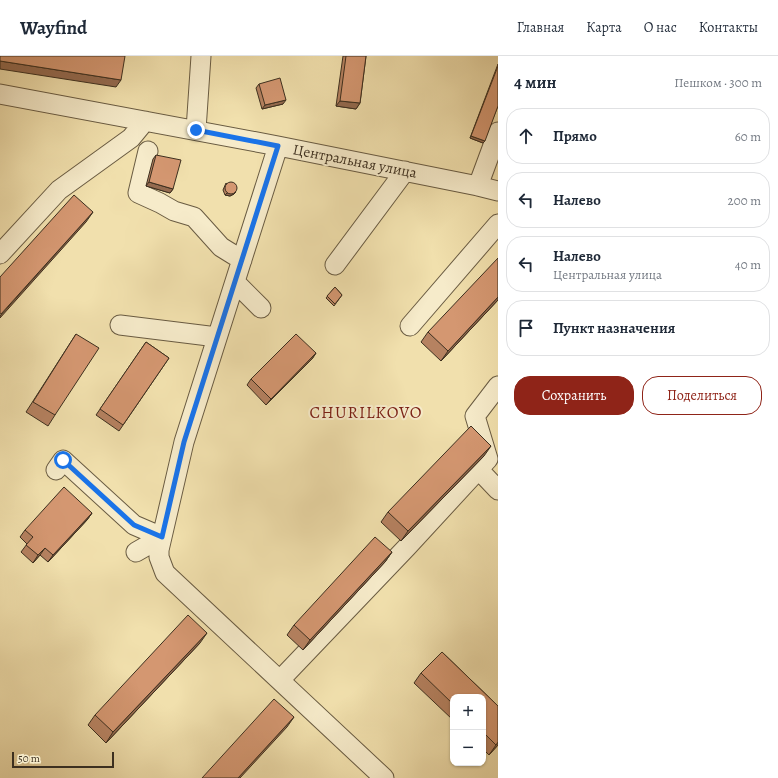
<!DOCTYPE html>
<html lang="ru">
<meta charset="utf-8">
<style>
:root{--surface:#fff;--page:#f2f2f3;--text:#1f2937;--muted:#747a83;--line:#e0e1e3;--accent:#8f2418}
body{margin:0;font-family:Alegreya,serif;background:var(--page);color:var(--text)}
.controls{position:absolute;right:12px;bottom:12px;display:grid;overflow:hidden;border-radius:8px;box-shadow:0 1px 3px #0004}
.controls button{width:36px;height:36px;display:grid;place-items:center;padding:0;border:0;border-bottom:1px solid var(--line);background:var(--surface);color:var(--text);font:20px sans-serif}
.scale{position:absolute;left:12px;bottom:10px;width:102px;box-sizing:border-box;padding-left:4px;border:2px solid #3c2f1f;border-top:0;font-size:11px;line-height:14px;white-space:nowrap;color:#3c2f1f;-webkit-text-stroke:3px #f6ebca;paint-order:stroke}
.stop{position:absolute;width:12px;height:12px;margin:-9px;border:3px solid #1a73e8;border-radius:50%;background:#fff}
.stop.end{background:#1a73e8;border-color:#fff;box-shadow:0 1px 4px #0008}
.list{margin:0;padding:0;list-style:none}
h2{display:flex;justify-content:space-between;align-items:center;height:52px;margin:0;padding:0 16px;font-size:17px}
h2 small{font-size:13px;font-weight:400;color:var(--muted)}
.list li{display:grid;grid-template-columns:26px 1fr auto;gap:12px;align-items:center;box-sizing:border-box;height:56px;margin:0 8px 8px;padding:0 8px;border:1px solid var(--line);border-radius:16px}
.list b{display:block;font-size:15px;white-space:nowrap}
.list p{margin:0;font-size:13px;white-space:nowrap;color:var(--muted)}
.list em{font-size:13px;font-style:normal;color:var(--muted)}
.actions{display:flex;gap:8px;padding:12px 16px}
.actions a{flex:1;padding:9px 0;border:1px solid var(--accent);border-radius:16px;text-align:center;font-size:14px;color:var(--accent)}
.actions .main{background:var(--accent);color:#fff}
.icon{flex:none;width:22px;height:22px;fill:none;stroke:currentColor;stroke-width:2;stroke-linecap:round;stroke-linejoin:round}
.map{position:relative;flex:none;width:498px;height:722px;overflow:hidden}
header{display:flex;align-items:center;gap:24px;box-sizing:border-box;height:56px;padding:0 20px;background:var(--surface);border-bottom:1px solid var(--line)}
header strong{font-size:19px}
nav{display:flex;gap:22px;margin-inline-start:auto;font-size:14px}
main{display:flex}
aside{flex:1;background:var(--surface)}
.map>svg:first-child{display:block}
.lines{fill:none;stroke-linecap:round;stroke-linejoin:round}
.minor-casing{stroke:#695b42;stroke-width:21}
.minor{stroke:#f6ebca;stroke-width:19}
.wall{fill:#b68261;stroke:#3c2f1f}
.shaded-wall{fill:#946a4f;stroke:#3c2f1f}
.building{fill:#d49771;stroke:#3c2f1f}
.route{stroke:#1a73e8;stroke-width:5}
.labels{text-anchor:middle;stroke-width:4;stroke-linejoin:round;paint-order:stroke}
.street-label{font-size:15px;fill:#3c2f1f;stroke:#f6ebca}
.quarter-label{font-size:17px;letter-spacing:1px;fill:#7a1f14;stroke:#f6ebca}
</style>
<header>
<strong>Wayfind</strong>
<nav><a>Главная</a><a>Карта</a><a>О нас</a><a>Контакты</a></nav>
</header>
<main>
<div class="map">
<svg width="498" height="722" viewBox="0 0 498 722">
<rect width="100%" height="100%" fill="#f1e0ad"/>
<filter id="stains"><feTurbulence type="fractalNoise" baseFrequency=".005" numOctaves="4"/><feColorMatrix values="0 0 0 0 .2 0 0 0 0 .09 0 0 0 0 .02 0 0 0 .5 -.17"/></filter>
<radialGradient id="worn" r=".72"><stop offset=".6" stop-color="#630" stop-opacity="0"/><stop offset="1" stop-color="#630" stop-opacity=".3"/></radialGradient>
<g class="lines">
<defs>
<path id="minor" d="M0,38L278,90L478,130L498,135
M196,74L201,0
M278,90L184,386L159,494V501L165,517L384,722
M148,95L138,137L160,147L174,155L194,161L221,191L242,204
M478,130L498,76
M0,198L59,134L131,82L145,65
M335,209L405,115
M235,226L261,252
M120,269L217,281
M410,270L498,168
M56,414L63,404L134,469L162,481
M479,414L498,434
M136,496L162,481
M280,624L407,491L488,403L475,360L498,330"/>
</defs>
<use href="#minor" class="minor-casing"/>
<use href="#minor" class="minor"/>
</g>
<path class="wall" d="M343,0H366L360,47L356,53L336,50Z
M498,8V50L483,87L470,82Z
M259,28L283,48L262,53L256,32Z
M156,99L173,133L170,137L146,130L153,103Z
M226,127L236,136L234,138L230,140L225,139L223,134Z
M335,231L342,239L334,250L326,242Z
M498,244L441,305L421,286L428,276Z
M76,278L55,359L48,370L26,356Z
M146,286L169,302L119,375L96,359Z
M316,297L312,303L266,349L247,329L251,323Z
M484,400L401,485L381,466L388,456Z
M92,457L87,464L48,506L40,499L33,507L21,496L27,488L20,481L25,474Z
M392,496L385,506L303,594L287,579L294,569Z
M200,587L106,687L88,669L95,659Z
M442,596L498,650V689L489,699L483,693V641H453V664L414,627L421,617Z"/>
<path class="shaded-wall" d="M0,5L121,24L116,31L0,13Z
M286,44L283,48L262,53L265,49Z
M340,45L360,47L356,53L336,50Z
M471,80L485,85L483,87L470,82Z
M149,126L173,133L170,137L146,130Z
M236,136L234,138L230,140L225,139L227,137Z
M93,156L86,166L0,262V260Z
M498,241V244L441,305L448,295Z
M316,297L312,303L266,349L271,343Z
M491,390L484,400L401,485L408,475Z
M92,457L87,464L48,506L53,499Z
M45,492L40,499L33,507L38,499Z
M392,496L385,506L303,594L310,584Z
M207,577L200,587L106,687L113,676Z
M294,661L287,671L240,722H238Z
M498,686V689L489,699L496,689Z"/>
<path class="building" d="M0,0H125L121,24L0,5Z
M346,0H366L360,47L340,45Z
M498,10V50L485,85L471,80Z
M280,22L286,44L265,49L259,28Z
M156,99L181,104L173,133L149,126Z
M225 132a6 6 0 1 1 12 0a6 6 0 1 1-12 0Z
M74,139L93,156L1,258H0V221Z
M498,202V241L448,295L428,276Z
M335,231L342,239L335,248L327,240Z
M76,278L99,292L55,359L33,346Z
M296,278L316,297L271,343L251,323Z
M146,286L169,302L123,369L100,353Z
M471,370L491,390L408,475L388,456Z
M64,431L92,457L53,499L45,492L38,499L26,489L33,481L25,474Z
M375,481L392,496L310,584L294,569Z
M188,559L207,577L113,676L95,659Z
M442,596L498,650V686L496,689L483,676V641H453V648L421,617Z
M274,643L294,661L238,722H202Z"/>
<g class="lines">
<path class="route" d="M63,404L134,469L162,481L184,386L278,90L196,74"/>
</g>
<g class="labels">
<g class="street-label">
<text transform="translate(355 105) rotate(11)" y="5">Центральная улица</text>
</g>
<g class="quarter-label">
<text x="366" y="362">CHURILKOVO</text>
</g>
</g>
<rect width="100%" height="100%" filter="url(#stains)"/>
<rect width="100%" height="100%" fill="url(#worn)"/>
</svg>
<div class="controls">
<button>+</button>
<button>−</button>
</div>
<div class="scale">50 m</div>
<div class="stop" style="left:63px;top:404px"></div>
<div class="stop end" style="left:196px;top:74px"></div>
</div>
<aside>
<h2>4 мин<small>Пешком · 300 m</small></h2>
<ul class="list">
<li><svg class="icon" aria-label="ahead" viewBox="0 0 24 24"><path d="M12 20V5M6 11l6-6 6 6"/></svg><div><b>Прямо</b></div><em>60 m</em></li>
<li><svg class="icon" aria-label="left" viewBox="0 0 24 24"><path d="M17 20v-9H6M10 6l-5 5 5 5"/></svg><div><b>Налево</b></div><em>200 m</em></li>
<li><svg class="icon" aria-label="left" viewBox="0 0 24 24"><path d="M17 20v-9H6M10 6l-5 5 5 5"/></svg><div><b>Налево</b><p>Центральная улица</p></div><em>40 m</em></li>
<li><svg class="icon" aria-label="arrive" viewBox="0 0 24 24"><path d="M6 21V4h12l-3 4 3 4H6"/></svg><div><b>Пункт назначения</b></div></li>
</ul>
<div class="actions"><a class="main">Сохранить</a><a>Поделиться</a></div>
</aside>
</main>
